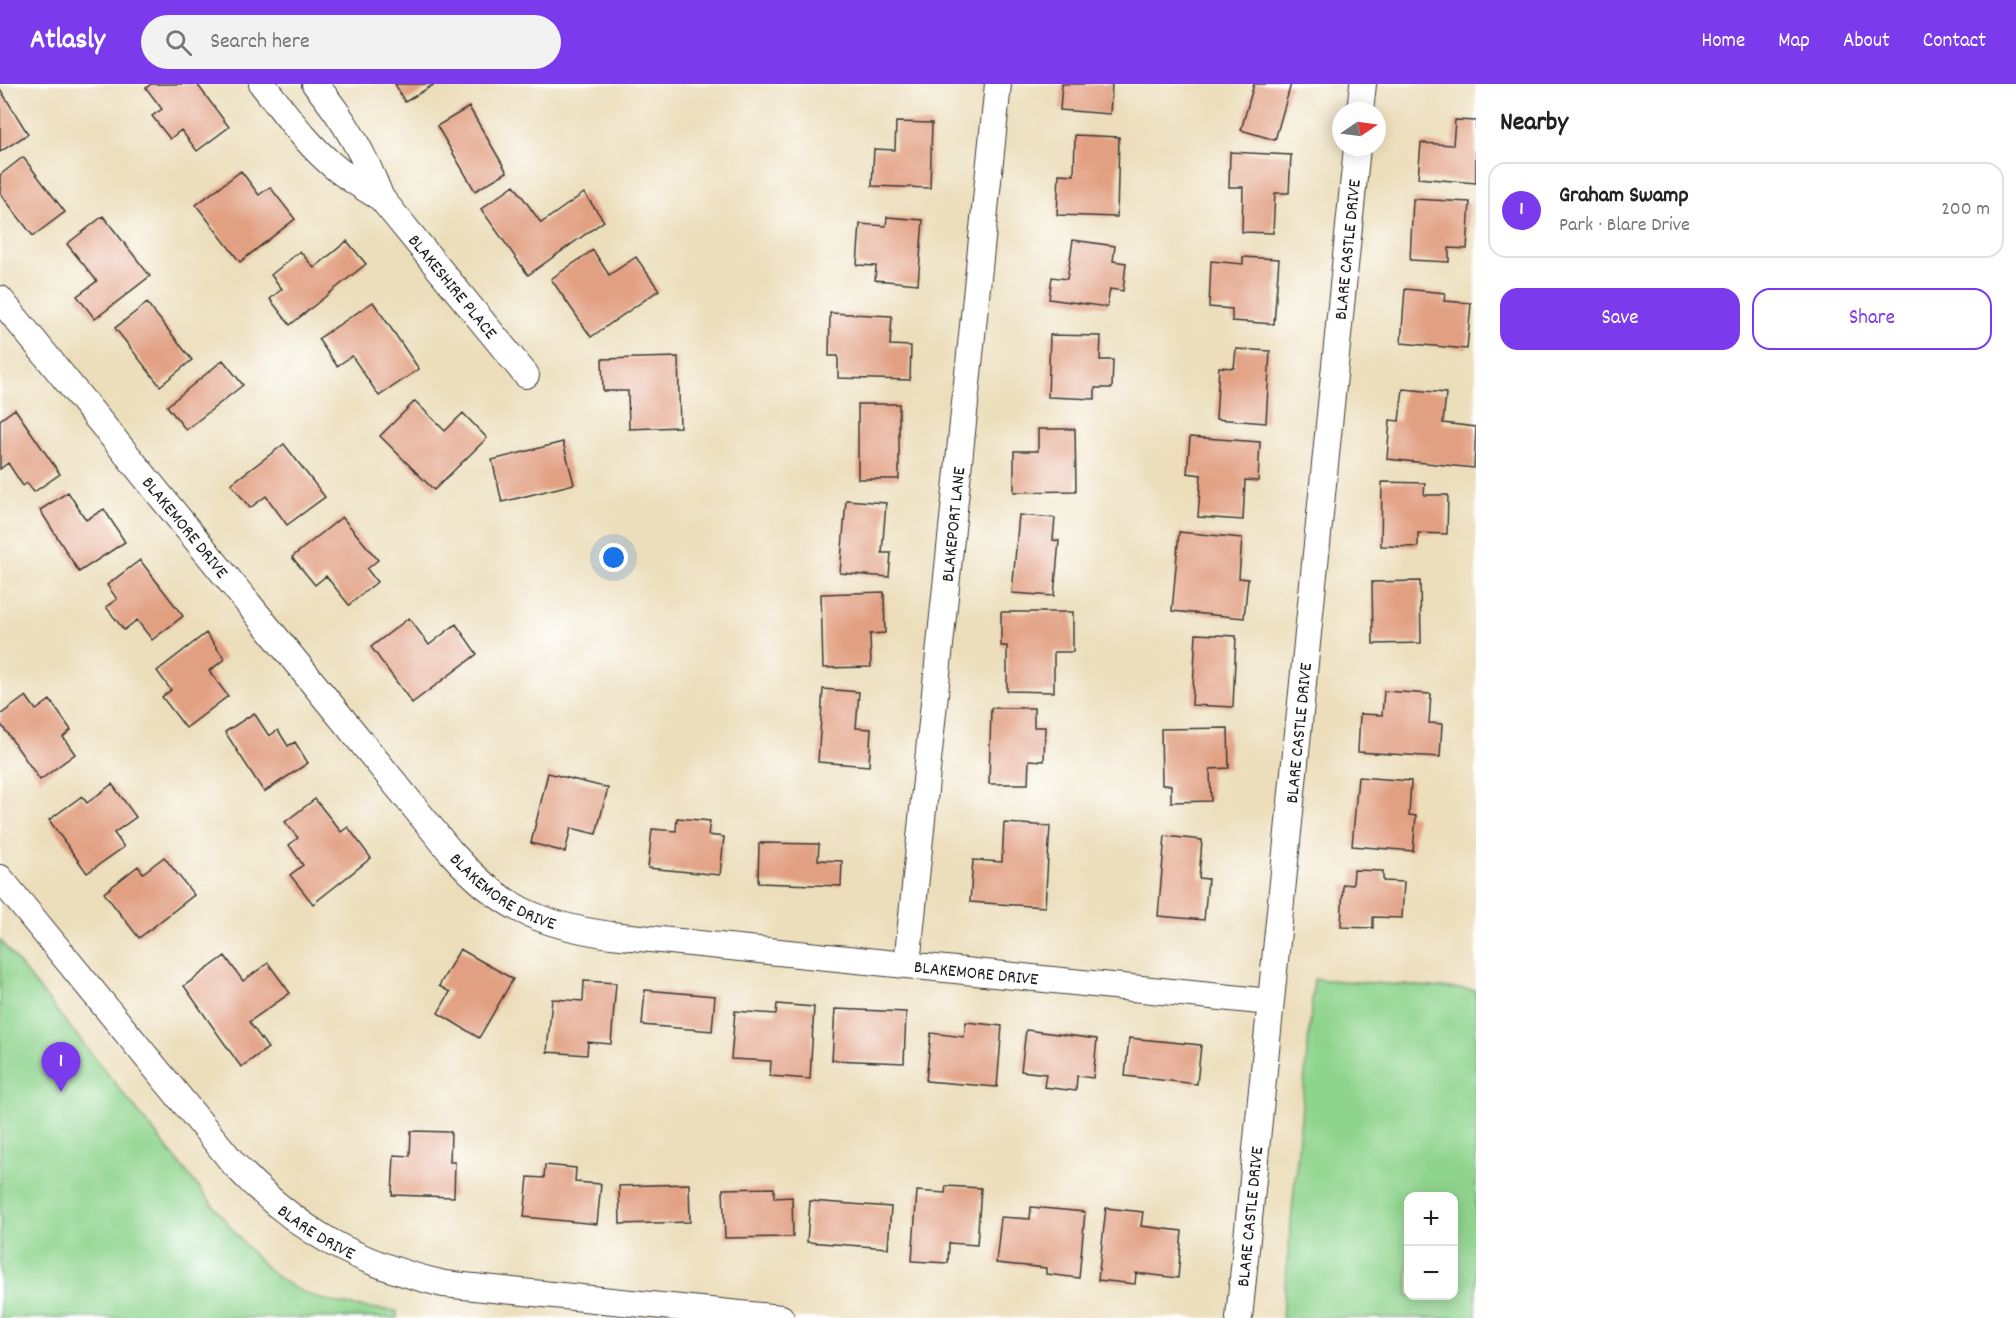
<!DOCTYPE html>
<meta charset="utf-8">
<style>
:root{--surface:#fff;--page:#f2f2f2;--text:#222;--muted:#767676;--line:#e0e0e0;--accent:#7c3aed}
body{margin:0;font-family:Dekko,sans-serif;background:var(--page);color:var(--text)}
.controls{position:absolute;right:18px;bottom:18px;display:grid;overflow:hidden;border-radius:12px;box-shadow:0 3px 15px #0003}
.controls button{width:54px;height:54px;display:grid;place-items:center;padding:0;border:0;border-bottom:2px solid var(--line);background:var(--surface);color:var(--text);font:30px sans-serif}
.compass{position:absolute;left:1332px;top:18px;width:54px;height:54px;border-radius:50%;background:var(--surface);box-shadow:0 3px 15px #0003;rotate:77deg}
.you{position:absolute;left:614px;top:474px;width:21px;height:21px;margin:-15px;border:4px solid #fff;border-radius:50%;background:#1a73e8;box-shadow:0 0 0 9px #1a73e833}
.badge{display:grid;place-items:center;width:39px;height:39px;border-radius:50%;background:var(--accent);color:#fff;font-size:20px;font-weight:700}
.pin{position:absolute;translate:-50% -50px;filter:drop-shadow(0 2px 3px #0008)}
.pin::after{content:'';position:absolute;top:32px;width:21px;height:18px;background:inherit;clip-path:polygon(0 0,100% 0,50% 100%)}
.list{margin:0;padding:0;list-style:none}
h2{display:flex;justify-content:space-between;align-items:center;height:78px;margin:0;padding:0 24px;font-size:26px}
h2 small{font-size:20px;font-weight:400;color:var(--muted)}
.list li{display:grid;grid-template-columns:39px 1fr auto;gap:18px;align-items:center;box-sizing:border-box;height:96px;margin:0 12px 12px;padding:0 12px;border:2px solid var(--line);border-radius:18px}
.list b{display:block;font-size:22px;white-space:nowrap}
.list p{margin:0;font-size:20px;white-space:nowrap;color:var(--muted)}
.list em{font-size:20px;font-style:normal;color:var(--muted)}
.actions{display:flex;gap:12px;padding:18px 24px}
.actions a{flex:1;padding:14px 0;border:2px solid var(--accent);border-radius:18px;text-align:center;font-size:21px;color:var(--accent)}
.actions .main{background:var(--accent);color:#fff}
.icon{flex:none;width:33px;height:33px;fill:none;stroke:currentColor;stroke-width:2;stroke-linecap:round;stroke-linejoin:round}
.map{position:relative;flex:none;width:1476px;height:1234px;overflow:hidden}
header{display:flex;align-items:center;gap:36px;box-sizing:border-box;height:84px;padding:0 30px;background:var(--accent);color:#fff}
header strong{font-size:28px}
nav{display:flex;gap:33px;margin-inline-start:auto;font-size:21px}
.search{width:420px;height:54px;background:var(--page);display:flex;align-items:center;gap:15px;box-sizing:border-box;padding:0 21px;border-radius:33px;color:var(--muted);font-size:22px}
main{display:flex}
aside{flex:1;background:var(--surface)}
.map>svg:first-child{display:block}
.park{fill:#8fd48d;stroke:#567854;stroke-width:1.5;fill-rule:evenodd}
.building{fill:#e2a083}
.lines{fill:none;stroke-linecap:round;stroke-linejoin:round}
.minor-casing{stroke:#3b3934;stroke-width:28}
.minor{stroke:#fff;stroke-width:26}
.labels{text-anchor:middle;stroke-width:4.5;stroke-linejoin:round;paint-order:stroke}
.street-label{font-size:18px;fill:#1c1c1c;stroke:#fff}
</style>
<header>
<strong>Atlasly</strong>
<div class="search"><svg class="icon" aria-label="search" viewBox="0 0 24 24"><circle cx="10" cy="10" r="6"/><path d="M15 15l6 6"/></svg>Search here</div>
<nav><a>Home</a><a>Map</a><a>About</a><a>Contact</a></nav>
</header>
<main>
<div class="map">
<svg width="1476" height="1234" viewBox="0 0 1476 1234">
<rect width="100%" height="100%" fill="#fff"/>
<filter id="ink" filterUnits="userSpaceOnUse"><feTurbulence type="fractalNoise" baseFrequency=".0167" numOctaves="2"/><feDisplacementMap in="SourceGraphic" scale="12" xChannelSelector="R" yChannelSelector="G"/><feConvolveMatrix kernelMatrix="1 2 1 2 8 2 1 2 1" color-interpolation-filters="sRGB"/></filter>
<filter id="wash" filterUnits="userSpaceOnUse"><feTurbulence type="fractalNoise" baseFrequency=".008" numOctaves="4" result="noise"/><feDisplacementMap in="SourceGraphic" scale="24" xChannelSelector="R" yChannelSelector="G"/><feGaussianBlur stdDeviation="1.35" result="paint"/><feColorMatrix in="noise" values="0 0 0 0 0 0 0 0 0 0 0 0 0 0 0 0 0 1.4 0 .05"/><feComposite in="paint" operator="in"/></filter>
<g filter="url(#wash)">
<rect width="100%" height="100%" fill="#ecdebb"/>
<path class="park" d="M0,856L245,1161C254,1170 262,1180 271,1188C310,1220 350,1222 397,1227V1234H0Z
M1314,895L1476,906V1234H1282ZM1408,1112H1454V1212H1408Z"/>
<g id="blocks">
<path class="building" d="M151,0H197L229,43L197,67L181,46L170,55L152,32L162,25L146,4Z
M395,0H435L405,18Z
M1062,0H1112L1110,30L1060,26Z
M1254,0H1291L1275,56L1241,46Z
M0,5L28,50L0,68Z
M469,23L507,88L475,107L437,42Z
M1455,36L1476,37V99L1418,94L1421,59L1453,61Z
M896,38L932,39L930,104L872,102L874,65L895,66Z
M1075,51L1119,53L1117,133L1057,131L1059,90L1074,91Z
M1230,68L1291,71L1289,109H1275L1273,149L1242,148L1243,103H1229Z
M23,73L65,128L33,152L0,109V91Z
M241,87L259,111L270,103L295,135L240,178L196,121Z
M514,101L541,139L584,109L604,137L528,191L481,125Z
M1413,115L1470,118L1467,165L1449,164V178L1410,176Z
M103,132L150,192L95,235L77,212L97,197L67,160Z
M887,133L923,136L918,200L875,196L876,182L857,181L860,140L886,142Z
M1073,156L1115,162L1113,177L1126,179L1123,207L1110,205L1107,223L1049,215L1052,193L1067,195Z
M347,157L366,180L290,241L270,215L282,205L271,191L300,167L314,184Z
M593,166L609,191L636,173L659,206L591,253L551,195Z
M1243,173L1279,175L1274,240L1232,237V225L1209,223L1211,177L1243,180Z
M1405,205L1445,209L1444,217L1471,219L1467,265L1401,259Z
M373,218L419,285L379,312L352,272L337,282L318,255Z
M147,219L192,276L160,302L115,244Z
M830,229L892,232L890,261L911,262L910,296L838,294V272H829Z
M1050,251L1101,252L1100,276H1113L1112,304H1095V315L1048,313Z
M1236,265L1270,267L1266,339L1216,335L1219,283L1234,284Z
M678,273L680,343L629,345L628,307H603L602,275Z
M223,276L243,301L186,346L167,322Z
M1403,305L1446,309L1443,339L1476,343L1474,384L1387,375L1390,336L1399,337Z
M415,317L445,347L463,329L487,354L434,406L380,352Z
M858,320H899V395H858Z
M15,325L60,390L34,408L27,399L23,402L8,379L0,385V336Z
M1038,345H1075L1076,407L1014,408V367H1038Z
M1190,353L1260,358L1258,397L1245,396L1243,436L1198,433L1201,391L1187,389Z
M563,358L574,400L502,418L492,376Z
M284,360L325,413L287,441L266,412L250,424L231,400Z
M1382,398L1425,399L1424,411H1448L1447,450L1418,449V463L1381,462Z
M68,408L86,436L104,425L125,458L79,488L40,426Z
M846,416L886,419L882,469H891L889,493L840,489Z
M1019,431L1055,434L1053,456L1059,457L1054,512L1012,509Z
M342,433L378,476L367,485L377,498L349,521L326,492L315,501L292,473Z
M1179,448L1242,454L1239,494L1248,495L1244,534L1172,527Z
M140,476L183,532L152,556L137,536L124,546L106,523L117,515L107,501Z
M1420,497L1421,559L1373,560L1372,498Z
M884,508L885,549L870,550L871,583L823,584L821,510Z
M1001,528H1073V568H1054V608L1007,607V562H1001Z
M409,534L429,561L456,540L477,570L412,619L371,563Z
M206,549L225,575L209,587L228,612L186,644L162,613L171,606L157,587Z
M1196,550L1236,552L1233,623L1192,621Z
M823,605L859,608L856,644L871,645L869,682L818,678Z
M1384,607L1431,610L1429,639L1442,640L1440,673L1358,668L1360,630L1382,631Z
M26,612L36,626L50,616L71,646L63,653L75,670L40,696L0,639V631Z
M991,624H1034V643H1045L1044,677L1029,676L1028,700H989Z
M254,629L269,652L278,646L288,662L295,658L308,679L264,708L225,648Z
M1228,644L1229,684L1210,685L1211,717L1171,718V701H1162L1161,645Z
M548,689L608,704L596,750L571,744L565,768L531,759Z
M1358,693L1411,697L1409,731L1416,732L1413,767L1352,762Z
M112,700L136,733L114,749L124,763L87,789L49,736L82,712L87,719Z
M315,715L341,748L348,743L371,774L313,820L290,791L303,781L289,761L298,754L285,738Z
M677,734L710,737L708,751L724,753L720,791L648,784L652,745L676,747Z
M1004,739L1050,742L1045,823L970,818L973,776L1002,778Z
M1165,752L1202,756L1199,794L1208,795L1204,836L1158,832Z
M759,759L819,760L818,776L842,777L841,802L758,799Z
M164,773L194,811L139,854L104,809L138,782L143,789Z
M1354,786L1383,787V797L1404,798L1402,834L1373,833V844L1341,843L1343,800L1353,801Z
M460,865L513,895L479,954L438,929L450,908L439,902Z
M225,872L243,897L268,879L290,909L249,938L268,964L241,983L184,902Z
M584,897L616,899L611,960L588,958L587,971L547,968L552,915L583,917Z
M645,906L715,912L712,947L642,941Z
M777,920L814,923L810,995L770,992L771,977L731,975L735,927L776,930Z
M835,925L906,928L904,979L832,976Z
M966,938L1002,942L997,1003L926,997L931,949L964,953Z
M1026,946L1097,955L1093,994L1077,992L1076,1007L1044,1003L1046,990L1021,987Z
M1129,954L1201,961L1197,1000L1125,992Z
M411,1047L451,1048L450,1078H455L454,1113L392,1111L394,1071L410,1072Z
M545,1081L576,1084L575,1098L601,1100L597,1140L524,1133L528,1093L544,1094Z
M689,1100L690,1138L620,1140L619,1102Z
M946,1102L981,1104L977,1161L949,1159L948,1179L912,1177L917,1107L945,1109Z
M774,1104V1114L792,1113L793,1153L725,1154L723,1105Z
M810,1117L891,1123L888,1164L807,1158Z
M1031,1123L1085,1128L1079,1194L1046,1190V1184L996,1179L1001,1133L1030,1135Z
M1106,1124L1143,1128L1141,1142L1182,1147L1178,1194L1136,1189L1135,1200L1098,1196Z"/>
</g>
</g>
<g filter="url(#ink)">
<use href="#blocks" fill-opacity="0" stroke="#3b3934" stroke-width="1.5"/>
<g class="lines">
<defs>
<g id="minor">
<path d="M262,0C285,29 308,62 337,85C351,96 366,105 381,114C364,70 345,36 315,0"/>
<path d="M1360,27L1363,0"/>
<path id="s1" d="M381,114L526,291"/>
<path id="s2" d="M0,215L450,767C498,822 538,841 611,851L1270,918"/>
<path id="s3" d="M0,794L234,1080C296,1146 355,1179 444,1200L781,1234"/>
<path id="s4" d="M907,880L998,0"/>
<path id="s5" d="M1239,1234L1357,63"/>
</g>
</defs>
<use href="#minor" class="minor-casing"/>
<use href="#minor" class="minor"/>
</g>
</g>
<g class="labels">
<g class="street-label">
<text dy="6" stroke="none"><textPath href="#s5" startOffset="1074">BLARE CASTLE DRIVE</textPath></text>
<text dy="6" stroke="none"><textPath href="#s1" startOffset="114">BLAKESHIRE PLACE</textPath></text>
<text dy="6" stroke="none"><textPath href="#s4" startOffset="442">BLAKEPORT LANE</textPath></text>
<text dy="6" stroke="none"><textPath href="#s2" startOffset="294">BLAKEMORE DRIVE</textPath></text>
<text dy="6" stroke="none"><textPath href="#s5" startOffset="588">BLARE CASTLE DRIVE</textPath></text>
<text dy="6" stroke="none"><textPath href="#s2" startOffset="780">BLAKEMORE DRIVE</textPath></text>
<text dy="6" stroke="none"><textPath href="#s2" startOffset="1266">BLAKEMORE DRIVE</textPath></text>
<text dy="6" stroke="none"><textPath href="#s5" startOffset="102">BLARE CASTLE DRIVE</textPath></text>
<text dy="6" stroke="none"><textPath href="#s3" startOffset="477">BLARE DRIVE</textPath></text>
</g>
</g>
</svg>
<div class="controls">
<button>+</button>
<button>−</button>
</div>
<svg class="compass" viewBox="-18 -18 36 36"><path d="M0-13l5 13h-10z" fill="#e53935"/><path d="M0 13l5-13h-10z" fill="#767676"/></svg>
<div class="you"></div>
<div class="pin badge" style="left:61px;top:1008px">1</div>
</div>
<aside>
<h2>Nearby<small></small></h2>
<ul class="list">
<li><span class="badge">1</span><div><b>Graham Swamp</b><p>Park · Blare Drive</p></div><em>200 m</em></li>
</ul>
<div class="actions"><a class="main">Save</a><a>Share</a></div>
</aside>
</main>
